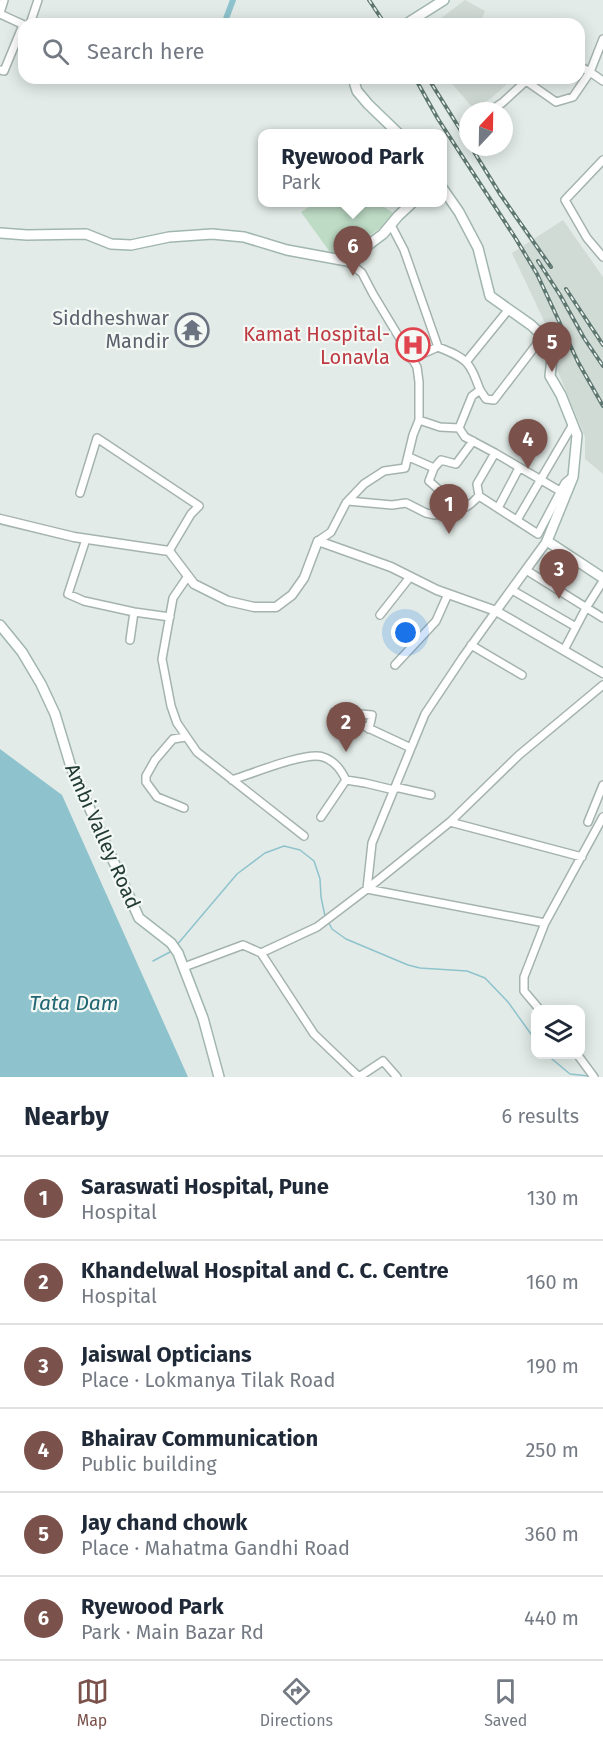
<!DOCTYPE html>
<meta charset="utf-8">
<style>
:root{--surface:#fff;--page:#f2f2f3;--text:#1f2937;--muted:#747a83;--line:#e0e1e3;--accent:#7a524b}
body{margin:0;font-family:"Fira Sans",sans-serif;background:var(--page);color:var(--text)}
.controls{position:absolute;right:18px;bottom:18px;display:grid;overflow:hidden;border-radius:12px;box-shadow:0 3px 15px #0003}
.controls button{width:54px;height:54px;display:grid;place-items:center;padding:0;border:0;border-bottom:2px solid var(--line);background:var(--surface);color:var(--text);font:30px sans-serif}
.compass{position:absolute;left:459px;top:102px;width:54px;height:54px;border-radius:50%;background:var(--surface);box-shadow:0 3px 15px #0003;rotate:22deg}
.you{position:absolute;left:406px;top:633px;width:21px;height:21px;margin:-15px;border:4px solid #fff;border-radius:50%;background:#1a73e8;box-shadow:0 0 0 9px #1a73e833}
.badge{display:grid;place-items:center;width:39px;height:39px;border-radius:50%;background:var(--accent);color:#fff;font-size:20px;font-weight:700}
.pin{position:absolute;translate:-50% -50px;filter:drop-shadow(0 2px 3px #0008)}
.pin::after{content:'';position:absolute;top:32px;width:21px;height:18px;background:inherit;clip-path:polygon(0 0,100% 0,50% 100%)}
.popup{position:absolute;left:258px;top:129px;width:189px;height:78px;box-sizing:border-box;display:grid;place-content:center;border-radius:12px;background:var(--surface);filter:drop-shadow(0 2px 4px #0005);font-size:20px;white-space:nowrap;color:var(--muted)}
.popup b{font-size:22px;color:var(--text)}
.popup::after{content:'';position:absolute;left:50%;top:100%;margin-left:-12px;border:12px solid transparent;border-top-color:var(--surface)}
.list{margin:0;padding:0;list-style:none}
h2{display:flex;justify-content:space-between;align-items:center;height:78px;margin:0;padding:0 24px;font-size:26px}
h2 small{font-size:20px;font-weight:400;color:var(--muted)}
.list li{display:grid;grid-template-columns:39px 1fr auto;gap:18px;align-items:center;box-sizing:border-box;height:84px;padding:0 24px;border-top:2px solid var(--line)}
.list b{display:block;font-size:22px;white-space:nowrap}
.list p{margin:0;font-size:20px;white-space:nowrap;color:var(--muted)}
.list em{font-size:20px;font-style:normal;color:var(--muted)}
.icon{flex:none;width:33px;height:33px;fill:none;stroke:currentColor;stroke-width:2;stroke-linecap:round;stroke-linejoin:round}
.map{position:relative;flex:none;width:603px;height:1077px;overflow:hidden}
.search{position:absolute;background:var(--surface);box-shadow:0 3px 15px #0003;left:18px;right:18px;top:18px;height:66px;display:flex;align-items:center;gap:15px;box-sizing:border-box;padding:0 21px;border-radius:18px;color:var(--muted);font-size:22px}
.sheet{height:582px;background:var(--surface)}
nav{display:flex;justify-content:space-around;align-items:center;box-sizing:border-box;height:84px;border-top:2px solid var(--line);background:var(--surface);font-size:16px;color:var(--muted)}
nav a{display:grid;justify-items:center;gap:3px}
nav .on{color:var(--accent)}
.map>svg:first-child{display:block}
.built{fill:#d1dbd6}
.green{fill:#bddbc5}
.water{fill:#8ec3cd}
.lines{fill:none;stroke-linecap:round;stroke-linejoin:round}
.stream{stroke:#8ec3cd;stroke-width:1.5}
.canal{stroke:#8ec3cd;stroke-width:6}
.minor-casing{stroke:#a5b3ae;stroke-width:10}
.tertiary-casing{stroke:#a5b3ae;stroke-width:11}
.secondary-casing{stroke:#a1b6af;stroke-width:12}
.minor{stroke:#fff;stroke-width:7}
.tertiary{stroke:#fff;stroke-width:8}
.secondary{stroke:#fff;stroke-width:9}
.rail-casing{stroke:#5e7770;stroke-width:4}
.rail{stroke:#f3f8f5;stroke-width:1.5;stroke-dasharray:4.5;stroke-linecap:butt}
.labels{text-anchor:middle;stroke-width:4.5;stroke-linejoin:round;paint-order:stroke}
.worship-label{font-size:20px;fill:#5b616d;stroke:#f3f8f5;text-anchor:end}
.health-label{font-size:20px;fill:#be3a42;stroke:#f3f8f5;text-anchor:end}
.street-label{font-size:20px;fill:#233b35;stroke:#f3f8f5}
.water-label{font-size:21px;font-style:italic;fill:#216573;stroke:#f3f8f5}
</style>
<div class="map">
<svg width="603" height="1077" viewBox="0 0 603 1077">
<rect width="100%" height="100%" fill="#e2ebe7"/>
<path class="built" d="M465,0L485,11L480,24H433Z
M447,78H514L490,99L473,108Z
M563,220L603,277V474L585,459V437L556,367L553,340L512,253Z"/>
<path class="green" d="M376,202L398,216L335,259L301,212L315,203Z"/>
<path class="water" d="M0,749L62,795L188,1077H0Z"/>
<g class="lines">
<path class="stream" d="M329,923L332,929L346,939L408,965L420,968L467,971L485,978L508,1002L536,1041
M176,946L237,874L265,853L284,846L300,850L314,861L320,879L321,897L325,916
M153,961L170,952
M546,1054L570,1074L589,1076"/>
<path class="canal" d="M224,24L233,0"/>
<defs>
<path id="minor" d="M0,13L4,0
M0,14L24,25
M30,24L38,0
M603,39L590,72L603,81
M0,70L4,71L23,25
M490,111L502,103L526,81L556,102L573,97L590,72L579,66
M603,160L565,200L587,238L603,257
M391,225L404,250L438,347
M411,359L438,347C468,359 469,361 480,390L472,396L459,428L440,427L419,420
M466,362L509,309
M480,390L486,399L494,400L543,336
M459,428L465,437L495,453
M409,457L434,468L429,481L456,505
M434,468L441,460L456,464L473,441
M80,493L97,438L199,506L191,514L169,551
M479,496L477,484L495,453L560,491
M348,501L392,505L406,503L426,513L435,515L443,512L456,505C466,512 471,503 479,496L538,534L565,483L572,477
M498,508L519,468
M517,520L572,426
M86,539L68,594L84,601L134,612L170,617
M318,541L331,532L346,503L364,484L384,471L405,468L413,435L419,420V382L417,367L373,294L362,273L347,261
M526,570L603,618
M188,576L173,598L162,659L171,706L177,723L197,752L304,836
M512,590L576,627
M496,611L463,657L425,714L372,843L367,889L545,923L603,817
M380,615L410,577
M130,640L134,612
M471,645L522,675
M564,650L586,608L603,581
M395,665L436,621L448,594
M334,712L411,748
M339,712L372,715L369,729
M232,780C251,774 307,751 323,757C335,761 341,770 346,780L365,783L394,790
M395,787L431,795
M184,808L157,797L146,782V776L155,760L173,739L186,737
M321,817L346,780
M450,822L582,857
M588,822L603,785
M261,953L314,1034L359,1077
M184,967L243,945L261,953L317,927L367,889L450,822L519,755L603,685
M540,1010L524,991V977L545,923
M577,1054L594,1077
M359,1077L383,1061L397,1077"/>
<path id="tertiary" d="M0,519L74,537L169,551L194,584L228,601L254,607H276L292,595L304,578L318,541L391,567L437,590L496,611L603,673
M496,611L547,541"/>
<path id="secondary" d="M406,24L444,0
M353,78L357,91L368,104L399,134
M443,189L459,212L478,248L490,296L531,325L548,341L552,358L550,376L561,395L577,435L573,477L547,541L603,578
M0,233L27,235L86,234L111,244L131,245L169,237L212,234L244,237L287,250L347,261L383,234L398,216L413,202
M0,625L22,652L41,684L55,714L71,767L139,918L171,943L178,953L203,1018L219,1077"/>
</defs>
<use href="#minor" class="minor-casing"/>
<use href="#tertiary" class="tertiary-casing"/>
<use href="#secondary" class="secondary-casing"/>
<use href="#minor" class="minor"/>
<use href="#tertiary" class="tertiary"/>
<use href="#secondary" class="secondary"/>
<defs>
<path id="rail" d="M369,0L385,24
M415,78L438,119L516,239L537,274L578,362L603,406
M428,78L468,142
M471,147L500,194L551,267
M538,261L560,295L584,338L603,366
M566,289L603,345"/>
</defs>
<use href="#rail" class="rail-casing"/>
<use href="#rail" class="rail"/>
</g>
<defs>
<symbol id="temple-ring" viewBox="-11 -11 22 22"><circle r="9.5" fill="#f3f8f5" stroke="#6b7280" stroke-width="1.5"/><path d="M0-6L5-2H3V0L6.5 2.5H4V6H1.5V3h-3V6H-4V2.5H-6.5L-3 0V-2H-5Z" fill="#6b7280"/></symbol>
<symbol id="hospital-ring" viewBox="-11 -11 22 22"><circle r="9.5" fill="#f3f8f5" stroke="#e0444e" stroke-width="1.5"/><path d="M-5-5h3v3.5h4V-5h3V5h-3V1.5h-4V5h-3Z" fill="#e0444e"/></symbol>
</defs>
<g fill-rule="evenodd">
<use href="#temple-ring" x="173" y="311" width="38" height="38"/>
<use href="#hospital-ring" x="394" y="326" width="38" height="38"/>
</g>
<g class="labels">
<g class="worship-label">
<text x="169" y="325">Siddheshwar<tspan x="169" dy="23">Mandir</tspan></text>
</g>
<g class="health-label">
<text x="390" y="341">Kamat Hospital-<tspan x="390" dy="23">Lonavla</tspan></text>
</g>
<g class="street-label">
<text transform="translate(103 836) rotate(66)" y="7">Ambi Valley Road</text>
</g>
<g class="water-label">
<text x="74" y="1010">Tata Dam</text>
</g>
</g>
</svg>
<div class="controls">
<button><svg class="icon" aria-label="layers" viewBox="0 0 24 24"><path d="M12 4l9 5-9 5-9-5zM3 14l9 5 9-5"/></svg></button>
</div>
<svg class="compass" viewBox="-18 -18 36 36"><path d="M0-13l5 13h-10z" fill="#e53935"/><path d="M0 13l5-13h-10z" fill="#747a83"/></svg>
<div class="you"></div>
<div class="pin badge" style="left:449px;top:534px">1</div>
<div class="pin badge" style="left:346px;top:752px">2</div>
<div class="pin badge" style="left:559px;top:599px">3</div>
<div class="pin badge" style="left:528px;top:469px">4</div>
<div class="pin badge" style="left:552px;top:372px">5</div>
<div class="pin badge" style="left:353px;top:276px">6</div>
<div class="popup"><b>Ryewood Park</b>Park</div>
<div class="search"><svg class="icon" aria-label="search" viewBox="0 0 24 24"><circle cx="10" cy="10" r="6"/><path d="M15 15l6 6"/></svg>Search here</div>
</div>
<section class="sheet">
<h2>Nearby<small>6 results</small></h2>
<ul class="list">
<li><span class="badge">1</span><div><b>Saraswati Hospital, Pune</b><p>Hospital</p></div><em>130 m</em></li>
<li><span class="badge">2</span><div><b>Khandelwal Hospital and C. C. Centre</b><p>Hospital</p></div><em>160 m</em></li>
<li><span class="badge">3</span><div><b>Jaiswal Opticians</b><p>Place · Lokmanya Tilak Road</p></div><em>190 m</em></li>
<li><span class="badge">4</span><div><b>Bhairav Communication</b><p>Public building</p></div><em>250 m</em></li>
<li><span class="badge">5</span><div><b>Jay chand chowk</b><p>Place · Mahatma Gandhi Road</p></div><em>360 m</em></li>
<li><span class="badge">6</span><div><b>Ryewood Park</b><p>Park · Main Bazar Rd</p></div><em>440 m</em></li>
</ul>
</section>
<nav>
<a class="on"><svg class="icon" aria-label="map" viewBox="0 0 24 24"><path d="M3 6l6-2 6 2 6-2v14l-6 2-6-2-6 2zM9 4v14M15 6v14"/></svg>Map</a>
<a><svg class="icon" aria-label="directions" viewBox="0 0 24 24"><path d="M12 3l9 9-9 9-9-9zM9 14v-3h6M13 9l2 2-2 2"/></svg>Directions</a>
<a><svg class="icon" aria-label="saved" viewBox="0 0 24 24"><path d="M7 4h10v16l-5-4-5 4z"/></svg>Saved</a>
</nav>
